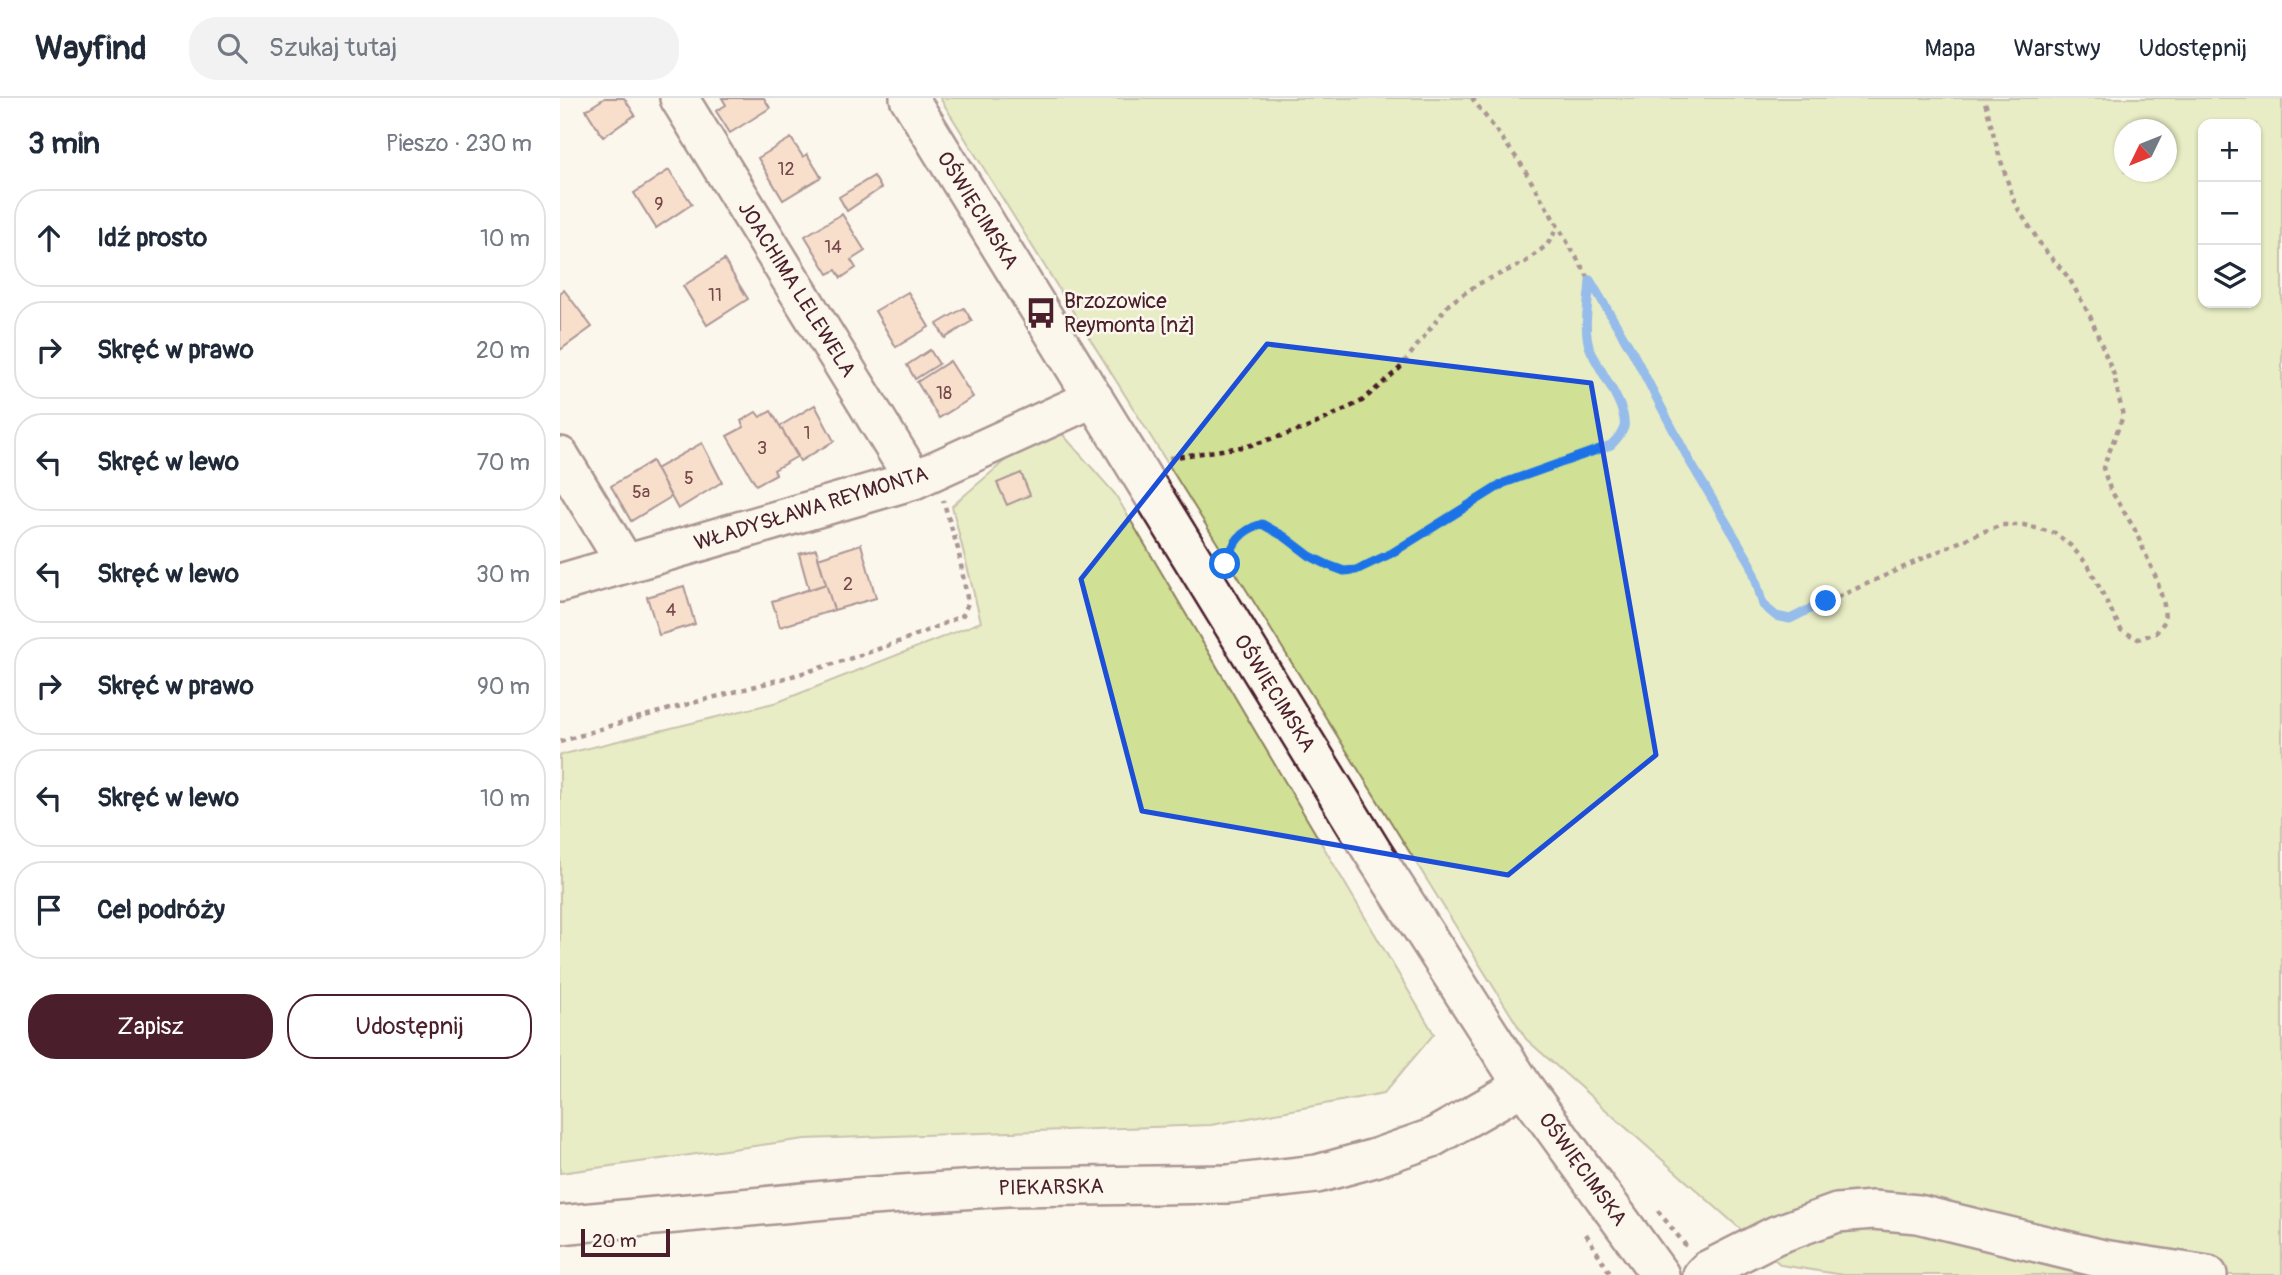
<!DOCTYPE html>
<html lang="pl">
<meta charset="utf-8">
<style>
:root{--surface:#fff;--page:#f2f2f3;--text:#1f2937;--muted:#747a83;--line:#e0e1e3;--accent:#4a1f2b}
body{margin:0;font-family:Pangolin,sans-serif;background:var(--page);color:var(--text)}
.controls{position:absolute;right:21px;top:21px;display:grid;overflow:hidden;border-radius:14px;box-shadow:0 2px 5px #0004}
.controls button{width:63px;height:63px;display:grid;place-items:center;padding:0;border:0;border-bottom:2px solid var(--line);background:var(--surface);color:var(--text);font:35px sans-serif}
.compass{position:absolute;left:1554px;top:21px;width:63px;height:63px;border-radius:50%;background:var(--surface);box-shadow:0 2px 5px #0004;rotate:227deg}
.scale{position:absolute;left:21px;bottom:18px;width:89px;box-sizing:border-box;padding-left:7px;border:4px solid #4a1f2b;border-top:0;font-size:19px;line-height:24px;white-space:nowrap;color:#4a1f2b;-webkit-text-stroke:5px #fbf7ec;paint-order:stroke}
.stop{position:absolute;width:21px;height:21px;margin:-16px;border:5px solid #1a73e8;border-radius:50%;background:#fff}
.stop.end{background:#1a73e8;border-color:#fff;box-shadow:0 2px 7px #0008}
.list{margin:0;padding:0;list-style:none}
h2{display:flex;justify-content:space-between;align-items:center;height:91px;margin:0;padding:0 28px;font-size:30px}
h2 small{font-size:23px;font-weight:400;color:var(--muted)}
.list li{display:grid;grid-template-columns:46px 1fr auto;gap:21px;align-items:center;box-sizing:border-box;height:98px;margin:0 14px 14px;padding:0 14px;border:2px solid var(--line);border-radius:28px}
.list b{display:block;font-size:26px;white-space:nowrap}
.list em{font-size:23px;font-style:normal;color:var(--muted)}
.actions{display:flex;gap:14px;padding:21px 28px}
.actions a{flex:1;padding:16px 0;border:2px solid var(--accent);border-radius:28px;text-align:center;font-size:24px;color:var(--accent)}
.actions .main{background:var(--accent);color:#fff}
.icon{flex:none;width:38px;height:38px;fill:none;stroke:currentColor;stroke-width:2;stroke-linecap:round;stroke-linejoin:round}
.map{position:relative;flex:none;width:1722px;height:1177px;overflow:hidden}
header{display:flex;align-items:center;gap:42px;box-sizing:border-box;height:98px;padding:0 35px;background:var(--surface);border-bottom:2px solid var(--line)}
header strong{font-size:33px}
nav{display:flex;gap:38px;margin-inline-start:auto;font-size:24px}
.search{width:490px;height:63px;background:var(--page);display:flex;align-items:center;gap:18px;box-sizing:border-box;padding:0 24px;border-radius:28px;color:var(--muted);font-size:26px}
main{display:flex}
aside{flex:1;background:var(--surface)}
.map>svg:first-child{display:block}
.green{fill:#d0e094;stroke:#8d8060;stroke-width:2;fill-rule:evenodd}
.building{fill:#f3c2a4;stroke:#4a1f2b;stroke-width:2}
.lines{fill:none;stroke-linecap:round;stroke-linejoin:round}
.minor-casing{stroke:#4a1f2b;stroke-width:42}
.path{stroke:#4a1f2b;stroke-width:4.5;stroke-dasharray:5 5;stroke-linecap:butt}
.minor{stroke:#fbf7ec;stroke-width:37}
.route{stroke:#1a73e8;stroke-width:9}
.marked{fill:none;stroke:#1d4ed8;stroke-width:5;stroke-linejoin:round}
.labels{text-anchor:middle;stroke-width:5;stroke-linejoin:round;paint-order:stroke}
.number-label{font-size:18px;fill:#744849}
.street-label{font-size:21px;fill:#4a1f2b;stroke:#fbf7ec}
.poi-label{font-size:21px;fill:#4a1f2b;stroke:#fbf7ec;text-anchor:start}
</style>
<header>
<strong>Wayfind</strong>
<div class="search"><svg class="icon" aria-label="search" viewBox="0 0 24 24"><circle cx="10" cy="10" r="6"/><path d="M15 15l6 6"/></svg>Szukaj tutaj</div>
<nav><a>Mapa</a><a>Warstwy</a><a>Udostępnij</a></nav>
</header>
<main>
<aside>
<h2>3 min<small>Pieszo · 230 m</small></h2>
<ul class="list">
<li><svg class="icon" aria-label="ahead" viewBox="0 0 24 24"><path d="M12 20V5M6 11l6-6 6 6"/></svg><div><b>Idź prosto</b></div><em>10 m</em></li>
<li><svg class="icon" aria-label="right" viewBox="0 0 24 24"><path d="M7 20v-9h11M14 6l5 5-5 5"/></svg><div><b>Skręć w prawo</b></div><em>20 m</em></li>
<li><svg class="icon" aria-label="left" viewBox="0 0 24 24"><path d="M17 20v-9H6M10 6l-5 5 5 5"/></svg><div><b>Skręć w lewo</b></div><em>70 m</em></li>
<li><svg class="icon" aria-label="left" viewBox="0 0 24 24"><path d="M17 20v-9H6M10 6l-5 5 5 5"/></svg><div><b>Skręć w lewo</b></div><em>30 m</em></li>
<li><svg class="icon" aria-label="right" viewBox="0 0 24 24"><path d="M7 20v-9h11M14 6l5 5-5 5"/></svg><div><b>Skręć w prawo</b></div><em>90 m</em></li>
<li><svg class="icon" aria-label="left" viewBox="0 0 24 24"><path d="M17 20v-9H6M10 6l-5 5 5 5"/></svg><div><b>Skręć w lewo</b></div><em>10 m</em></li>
<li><svg class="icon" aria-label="arrive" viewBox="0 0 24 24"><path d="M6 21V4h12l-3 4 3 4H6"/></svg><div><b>Cel podróży</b></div></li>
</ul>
<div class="actions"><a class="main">Zapisz</a><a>Udostępnij</a></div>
</aside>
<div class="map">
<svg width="1722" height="1177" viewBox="0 0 1722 1177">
<rect width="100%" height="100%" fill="#fbf7ec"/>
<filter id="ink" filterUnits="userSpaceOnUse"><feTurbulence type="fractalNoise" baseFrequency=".0143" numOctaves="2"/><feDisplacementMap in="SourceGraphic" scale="14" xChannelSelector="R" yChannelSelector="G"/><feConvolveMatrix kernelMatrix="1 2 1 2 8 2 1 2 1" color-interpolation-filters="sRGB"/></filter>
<g filter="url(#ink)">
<path class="green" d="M380,0H1722V1177H1283L1221,1167L966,941ZM1643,26H1696V205H1643ZM1564,32H1606V74H1564Z
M491,323L555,396L874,936L824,995L651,1027L245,1041L0,1075V657L218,604L421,524L392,408Z"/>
<path class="building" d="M45,0H64L75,17L43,39L26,12Z
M162,0H204L210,10L170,35L156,13L166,7Z
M231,40L243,59L247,56L261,79L223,102L198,60Z
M109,72L132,106L96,130L74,95Z
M314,78L321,90L287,113L279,99Z
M282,116L305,153L291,162L296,170L281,180L276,172L268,176L245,138Z
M164,162L188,201L147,227L123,188Z
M4,192L32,229L0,252V195Z
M348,194L369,229L336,249L315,213Z
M404,210L412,223L385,240L377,226Z
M370,252L379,266L355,281L347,267Z
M390,263L413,299L379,320L357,284Z
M255,307L274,343L240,363L220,328Z
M211,313L238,358L214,372L216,376L196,387L167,338L184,329L181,323L196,314L200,319Z
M142,345L162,384L118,411L96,371Z
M92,363L111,399L71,423L51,388Z
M461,375L470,397L447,407L437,385Z
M301,446L316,500L274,512L258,460Z
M256,451L266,486L249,492L239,456Z
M266,486L274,512L220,529L212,503Z
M124,488L135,526L99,537L87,499Z"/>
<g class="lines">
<defs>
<path id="minor" d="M119,0L354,382
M349,0L812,753L963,988L1100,1177
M0,358L65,465
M0,485L354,382L534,300
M0,1127L297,1099L447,1089L669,1086L757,1076L815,1060L872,1040L963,988
M1142,1177L1147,1172L1216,1137L1277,1115L1313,1112L1358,1116L1543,1161L1648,1177"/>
</defs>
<use href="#minor" class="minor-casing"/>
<path class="path" d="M912,0L961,66L1073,255L1129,362L1191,466L1203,507L1216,518L1229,521L1417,436L1442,427H1464L1495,435L1511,448L1528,467L1561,532L1578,541L1596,535L1605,523L1604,507L1597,482L1574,430L1550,391L1543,370L1563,318L1554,277L1530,218L1509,180L1483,150L1455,106L1439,57L1424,0
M609,360L688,348L747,330L802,303L840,270L889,206L918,186L964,165L987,147L998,129
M668,458C675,439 683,432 702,426L725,439L749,458L767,467L784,473L796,472L832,455L944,385L1051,347C1056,342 1062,337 1064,329C1069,306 1033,269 1029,244C1025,225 1029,204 1030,184
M0,644C31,634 61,624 92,616C197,587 304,563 403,517L408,505L398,451L383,402
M1098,1113L1127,1149
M1026,1136L1051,1177"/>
<use href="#minor" class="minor"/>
</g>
</g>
<g class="lines" filter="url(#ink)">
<path class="route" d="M665,466C674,444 679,433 702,426L725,439L750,458L768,467L784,473L796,472L832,455L944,385L1051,347C1056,342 1062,336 1064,329C1068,308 1036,269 1029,248C1023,228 1029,203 1030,182L1073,255L1129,362L1191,466L1203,507L1216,518L1230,521L1266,503"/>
</g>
<path d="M0 0H1722V1177H0ZM707,246L1031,285L1096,657L948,777L582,713L521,481Z" fill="#fbf7ec" fill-opacity=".55" fill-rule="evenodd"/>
<path class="marked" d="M707,246L1031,285L1096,657L948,777L582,713L521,481Z"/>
<defs>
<symbol id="bus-bare" viewBox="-9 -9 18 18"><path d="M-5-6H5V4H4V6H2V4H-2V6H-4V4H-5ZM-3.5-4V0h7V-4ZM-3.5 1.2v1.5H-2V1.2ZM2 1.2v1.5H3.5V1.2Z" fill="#4a1f2b" stroke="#fbf7ec" stroke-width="2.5" paint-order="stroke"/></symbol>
</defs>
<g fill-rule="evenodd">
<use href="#bus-bare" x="459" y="193" width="44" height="44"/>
</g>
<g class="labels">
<g class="number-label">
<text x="226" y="77">12</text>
<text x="99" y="112">9</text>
<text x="273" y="155">14</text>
<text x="155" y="203">11</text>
<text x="384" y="301">18</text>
<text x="247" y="341">1</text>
<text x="202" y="356">3</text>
<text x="129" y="386">5</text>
<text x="81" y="400">5a</text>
<text x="288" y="492">2</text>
<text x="111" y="518">4</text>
</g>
<g class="street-label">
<text transform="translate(418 112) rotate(58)" y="7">OŚWIĘCIMSKA</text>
<text transform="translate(237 191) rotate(58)" y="7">JOACHIMA LELEWELA</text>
<text transform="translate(251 410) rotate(-17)" y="7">WŁADYSŁAWA REYMONTA</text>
<text transform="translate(715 595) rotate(58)" y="7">OŚWIĘCIMSKA</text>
<text transform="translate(1023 1071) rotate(54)" y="7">OŚWIĘCIMSKA</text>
<text transform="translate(491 1089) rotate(-1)" y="7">PIEKARSKA</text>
</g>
<g class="poi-label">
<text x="504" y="210">Brzozowice<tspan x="504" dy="24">Reymonta [nż]</tspan></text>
</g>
</g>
</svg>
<div class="controls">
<button>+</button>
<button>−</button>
<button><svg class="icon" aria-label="layers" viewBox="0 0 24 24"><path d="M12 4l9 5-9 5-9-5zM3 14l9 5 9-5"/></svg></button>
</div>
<svg class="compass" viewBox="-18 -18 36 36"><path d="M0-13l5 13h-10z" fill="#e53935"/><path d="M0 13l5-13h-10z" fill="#747a83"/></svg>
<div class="scale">20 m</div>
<div class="stop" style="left:665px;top:466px"></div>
<div class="stop end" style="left:1266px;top:503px"></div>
</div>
</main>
